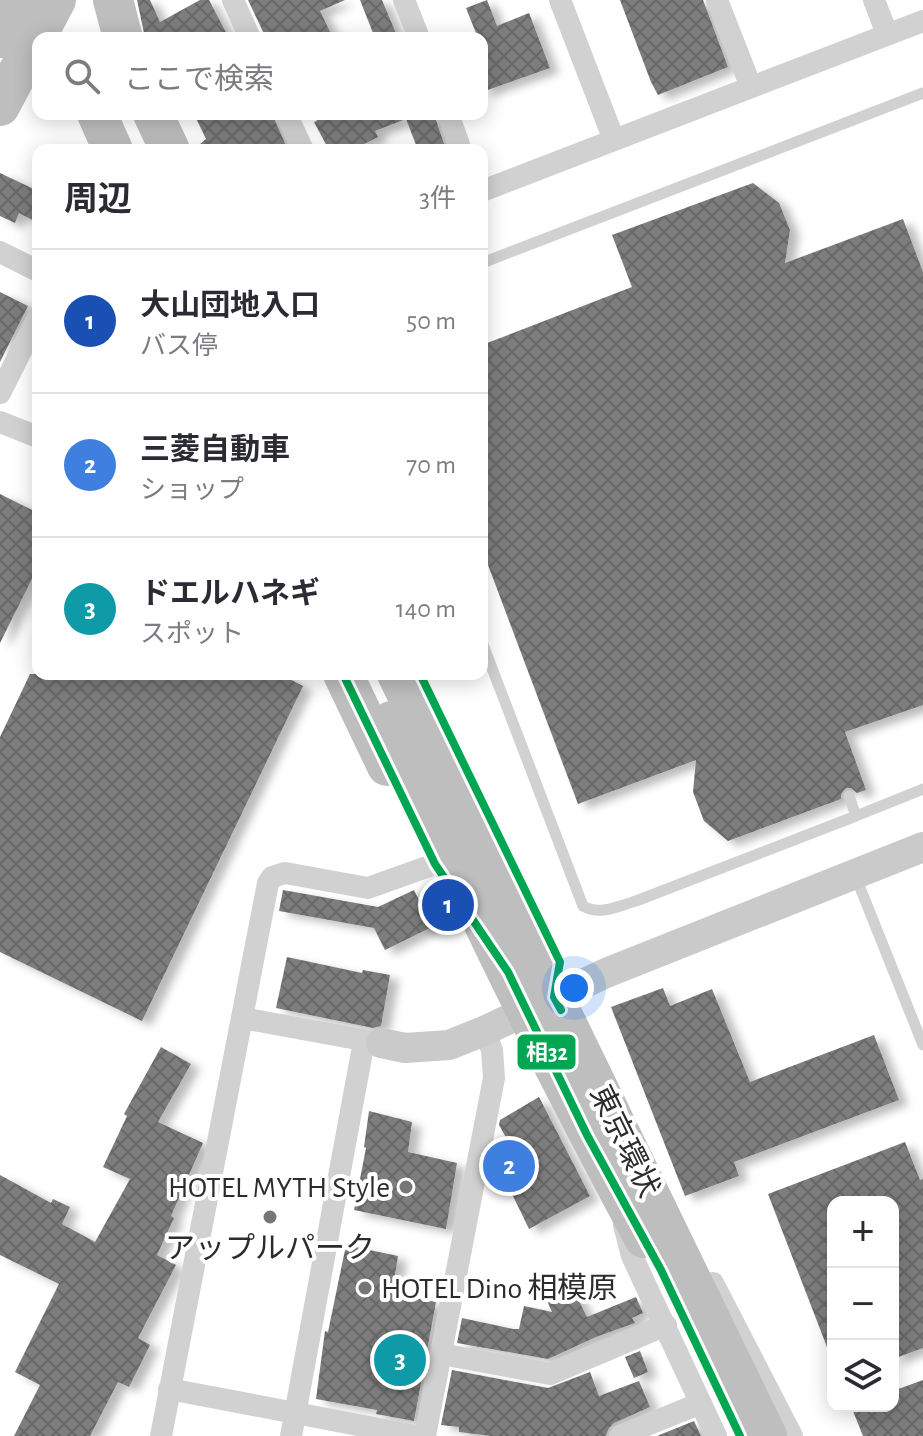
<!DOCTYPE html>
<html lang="ja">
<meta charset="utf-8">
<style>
:root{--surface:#fff;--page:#f2f2f3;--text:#2b2b33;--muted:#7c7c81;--line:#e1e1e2;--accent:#767676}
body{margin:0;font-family:"Alegreya Sans","Noto Sans JP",sans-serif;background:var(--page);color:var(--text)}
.controls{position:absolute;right:24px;bottom:24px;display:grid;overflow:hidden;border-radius:16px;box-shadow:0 4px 20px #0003}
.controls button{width:72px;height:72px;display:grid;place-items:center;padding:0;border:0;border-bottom:2px solid var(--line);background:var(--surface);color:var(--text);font:40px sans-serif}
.you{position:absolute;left:574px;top:988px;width:28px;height:28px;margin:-20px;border:6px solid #fff;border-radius:50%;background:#1a73e8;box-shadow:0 0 0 12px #1a73e833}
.badge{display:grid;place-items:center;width:52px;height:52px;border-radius:50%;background:var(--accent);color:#fff;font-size:26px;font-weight:700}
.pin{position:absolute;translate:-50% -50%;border:4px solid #fff;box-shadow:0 2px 8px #0006}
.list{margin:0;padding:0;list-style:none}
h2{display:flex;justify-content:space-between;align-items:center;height:104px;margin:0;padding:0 32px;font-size:34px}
h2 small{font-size:26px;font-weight:400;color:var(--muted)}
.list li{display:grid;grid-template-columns:52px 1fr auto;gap:24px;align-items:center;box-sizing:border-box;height:144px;padding:0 32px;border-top:2px solid var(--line)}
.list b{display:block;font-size:30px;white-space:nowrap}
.list p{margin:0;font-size:26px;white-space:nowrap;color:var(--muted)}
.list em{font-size:26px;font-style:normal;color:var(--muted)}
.icon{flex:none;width:44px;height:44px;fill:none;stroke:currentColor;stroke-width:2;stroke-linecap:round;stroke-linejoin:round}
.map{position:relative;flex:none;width:923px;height:1436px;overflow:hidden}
.search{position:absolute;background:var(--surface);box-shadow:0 4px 20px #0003;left:32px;top:32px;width:456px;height:88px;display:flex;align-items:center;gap:20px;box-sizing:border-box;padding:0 28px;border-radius:16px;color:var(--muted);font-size:30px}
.panel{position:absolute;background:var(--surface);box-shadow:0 4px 20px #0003;left:32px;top:144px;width:456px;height:536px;border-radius:16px}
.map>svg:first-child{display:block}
.building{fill:url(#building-cross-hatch);filter:url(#shadow)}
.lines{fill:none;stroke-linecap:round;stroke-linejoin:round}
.lane{stroke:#d1d1d1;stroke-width:11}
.street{stroke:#d1d1d1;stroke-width:22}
.secondary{stroke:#cacaca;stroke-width:30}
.highway{stroke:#bebebe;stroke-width:40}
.bus-1-casing{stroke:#fff;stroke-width:14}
.bus-1{stroke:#00a651;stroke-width:8}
.poi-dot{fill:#767676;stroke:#fff;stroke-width:3}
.labels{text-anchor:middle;stroke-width:8;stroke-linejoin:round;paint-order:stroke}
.street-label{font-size:30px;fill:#2c2c2c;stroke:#fff}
.poi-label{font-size:30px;fill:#2c2c2c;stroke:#fff;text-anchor:end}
.line-badge{stroke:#fff;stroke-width:3}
.badge-label{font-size:22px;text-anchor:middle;font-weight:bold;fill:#fff}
</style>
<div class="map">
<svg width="923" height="1436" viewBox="0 0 923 1436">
<defs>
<pattern id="building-cross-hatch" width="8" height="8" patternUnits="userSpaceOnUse" patternTransform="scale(2)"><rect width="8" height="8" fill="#7d7d7d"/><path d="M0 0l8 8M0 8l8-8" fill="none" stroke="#676767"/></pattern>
<filter id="shadow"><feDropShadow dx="9" dy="5" stdDeviation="4" flood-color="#0004"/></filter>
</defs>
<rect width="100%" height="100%" fill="#fff"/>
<path class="building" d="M137,0H150L160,22L200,0H209L229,38H145Z
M248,0H345L320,11L333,38H266Z
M360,0H382L398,38H375Z
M487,0L497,26L529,13L550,68L482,92V38H478L466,8Z
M620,0H703L728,67L658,95L651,82Z
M194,114H272L288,150H193L206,139Z
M313,114H434L446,150H418L406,119L375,131L378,137L362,145L349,150H329L314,122L317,121Z
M0,173L38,191V223L19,213L15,223L0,216Z
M753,183L779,203L790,230L785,263L903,219L923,272V705L845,732L866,790L857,793L851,788H846L841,794V799L728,841L704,821L693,792L696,760L578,804L482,549V345L632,287L612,235Z
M0,292L28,306L0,362Z
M0,494L38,513V567L0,643Z
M30,674H280L303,686L142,1021L0,952V737Z
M283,890L378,907L414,890L432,927L385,950L374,928L279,911Z
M287,957L362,973L363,970L390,975L381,1026L373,1028L276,1008Z
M663,988L670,1006L712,989L750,1082L874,1035L899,1100L734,1162L739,1176L685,1196L611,1007Z
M161,1047L191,1064L158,1122L203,1143L171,1216L174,1218L157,1255L176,1265L138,1338L150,1345L129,1387L118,1382L90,1436H14L40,1385L15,1372L59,1284L0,1255V1175L51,1203L53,1199L70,1207L62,1224L95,1242L130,1179L103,1167L127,1116L124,1114Z
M539,1097L590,1196L529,1229L498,1165L517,1157L499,1125L500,1120Z
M369,1111L412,1122L408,1152L457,1163L446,1229L354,1210L366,1148L364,1147Z
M905,1142L920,1180L923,1179V1348L893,1359V1202H833L832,1360L768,1194Z
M346,1245L398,1256L392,1294L436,1302L414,1421L376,1414L377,1410L316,1399L325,1331L328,1332Z
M565,1273L587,1317L636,1297L643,1313L632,1318L635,1323L596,1337L548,1359L457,1343L462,1318L513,1329H519L524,1306L552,1312L540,1285Z
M640,1351L648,1372L634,1378L625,1357Z
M452,1370L548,1388L590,1372L599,1396L639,1381L650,1407L614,1423L609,1428L606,1436H491L459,1432V1427L441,1425Z
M923,1380V1436H863L851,1406H893V1391Z
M694,1421L701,1436H657Z"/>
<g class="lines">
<path class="lane" d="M482,263L923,93
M482,642L583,906C600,916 618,906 636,901L856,816L849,796
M856,816L923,789
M855,875L923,1045"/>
<path class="street" d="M233,0L250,38
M404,0L419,38
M560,0L614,140
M717,0L751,87
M874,0L887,34
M286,114L303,150
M448,114L461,150
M482,191L923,21
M0,252L38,271
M0,393L38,317
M0,422L38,437
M242,1018L379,1043
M624,1225L632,1256L716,1436
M713,1283L792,1436
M441,1354L550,1374L666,1325
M169,1389L416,1436
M161,1436L268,883L272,877L285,873L368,888L435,864
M291,1436L364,1041
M425,1436L494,1078L492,1050L484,1031
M620,1436L701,1403"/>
<path class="secondary" d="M381,1043L405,1048L449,1045L484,1031L606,973L923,847"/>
<path class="highway" d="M113,0L123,38
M0,38L18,0
M0,106L56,0
M97,114L113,150
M153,114L170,150
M343,674L387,766
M397,674L767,1436
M391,721C467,897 553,1069 644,1238"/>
<defs>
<path id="bus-1" d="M343,674L435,864L508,972L587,1135L661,1270L740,1436
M420,674L560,962L554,997L561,1010"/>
</defs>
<use href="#bus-1" class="bus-1-casing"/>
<use href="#bus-1" class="bus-1"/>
</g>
<g class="poi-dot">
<circle cx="406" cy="1187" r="8"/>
<circle cx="270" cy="1217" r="8"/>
<circle cx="365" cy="1288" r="8"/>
</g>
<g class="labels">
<g class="street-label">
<text transform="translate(625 1141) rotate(64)" y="10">東京環状</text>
</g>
<g class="poi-label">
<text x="390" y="1197">HOTEL MYTH Style</text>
<text x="270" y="1258" text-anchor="middle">アップルパーク</text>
<text x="381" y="1298" text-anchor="start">HOTEL Dino 相模原</text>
</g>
</g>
<rect class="line-badge" x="516" y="1033" width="61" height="38" rx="8" fill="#00a651"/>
<g class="badge-label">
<text x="547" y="1060">相32</text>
</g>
</svg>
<div class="controls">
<button>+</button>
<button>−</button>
<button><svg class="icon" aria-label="layers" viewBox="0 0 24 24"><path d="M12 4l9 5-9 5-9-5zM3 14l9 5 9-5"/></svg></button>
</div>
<div class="you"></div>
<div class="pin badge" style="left:448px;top:905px;background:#1a4fb4">1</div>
<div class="pin badge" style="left:509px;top:1166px;background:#3f7fe0">2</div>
<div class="pin badge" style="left:400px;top:1360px;background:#0f9aa8">3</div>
<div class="search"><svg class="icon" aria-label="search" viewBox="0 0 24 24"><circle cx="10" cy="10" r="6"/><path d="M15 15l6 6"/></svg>ここで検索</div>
<section class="panel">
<h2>周辺<small>3件</small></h2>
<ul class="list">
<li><span class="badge" style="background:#1a4fb4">1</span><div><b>大山団地入口</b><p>バス停</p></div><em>50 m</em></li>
<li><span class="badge" style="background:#3f7fe0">2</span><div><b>三菱自動車</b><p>ショップ</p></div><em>70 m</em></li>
<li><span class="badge" style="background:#0f9aa8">3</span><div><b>ドエルハネギ</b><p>スポット</p></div><em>140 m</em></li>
</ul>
</section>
</div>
